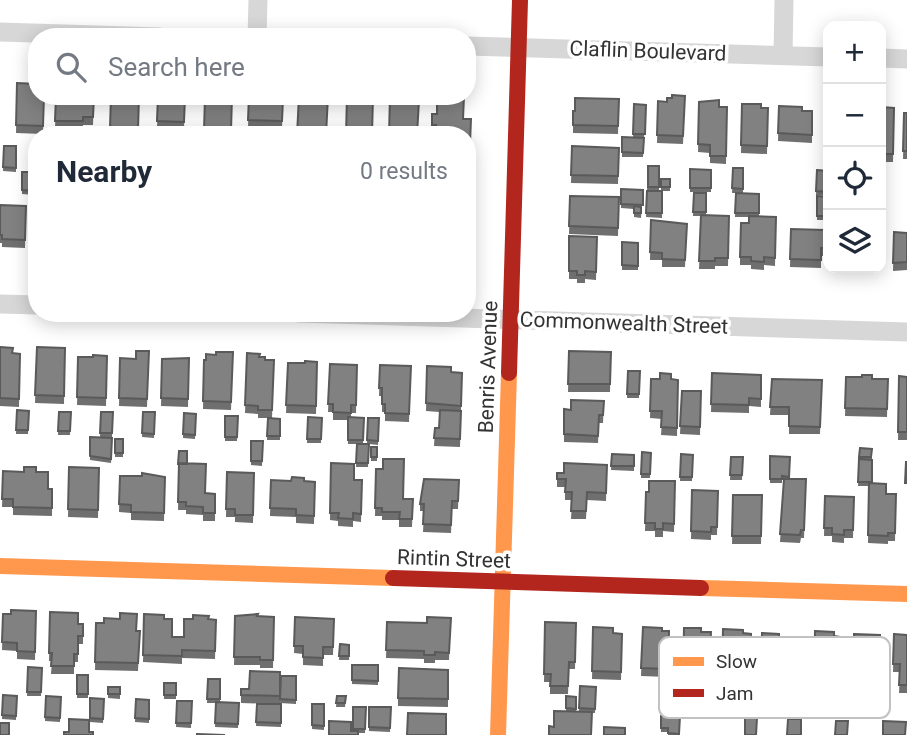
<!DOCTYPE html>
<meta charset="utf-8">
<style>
:root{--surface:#fff;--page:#f6f6f7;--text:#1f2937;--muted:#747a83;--line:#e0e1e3}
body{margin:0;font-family:Roboto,sans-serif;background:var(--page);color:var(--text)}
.controls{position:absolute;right:21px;top:21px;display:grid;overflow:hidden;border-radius:14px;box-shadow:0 4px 18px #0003}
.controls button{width:63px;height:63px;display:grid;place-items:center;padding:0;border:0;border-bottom:2px solid var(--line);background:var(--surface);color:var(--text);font:35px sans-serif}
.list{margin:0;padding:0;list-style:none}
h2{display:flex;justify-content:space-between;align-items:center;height:91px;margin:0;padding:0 28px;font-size:30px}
h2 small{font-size:23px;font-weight:400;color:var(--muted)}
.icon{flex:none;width:38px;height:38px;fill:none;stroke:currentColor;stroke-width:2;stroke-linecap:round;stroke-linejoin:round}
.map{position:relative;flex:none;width:907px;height:735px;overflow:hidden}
.search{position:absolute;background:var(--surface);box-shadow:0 4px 18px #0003;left:28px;top:28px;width:448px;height:77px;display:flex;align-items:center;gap:18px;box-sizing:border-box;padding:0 24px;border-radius:28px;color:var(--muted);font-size:26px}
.panel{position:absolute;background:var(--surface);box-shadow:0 4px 18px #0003;left:28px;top:126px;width:448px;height:196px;border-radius:28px}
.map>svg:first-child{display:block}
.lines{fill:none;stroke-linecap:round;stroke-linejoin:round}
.street{stroke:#d7d7d7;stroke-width:19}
.slow{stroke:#ff974d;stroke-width:16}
.jam{stroke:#b3261e;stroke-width:16}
.wall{fill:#6f6f6f}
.building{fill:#818181;stroke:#5a5a5a;stroke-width:2}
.labels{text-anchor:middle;stroke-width:7;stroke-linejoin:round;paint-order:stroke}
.street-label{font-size:21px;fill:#333;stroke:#fff}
.key{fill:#fff;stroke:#c2c2c2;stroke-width:2}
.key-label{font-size:19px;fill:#333}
</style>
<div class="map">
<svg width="907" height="735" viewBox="0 0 907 735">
<rect width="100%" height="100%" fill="#fff"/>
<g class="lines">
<path class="street" d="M0,32L160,37
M257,37L258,0
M467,46L828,57
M783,55L784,0
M881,58L907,59
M0,304L37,305
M299,313L907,332"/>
<path class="slow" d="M0,566L393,578
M701,588L907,594
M498,735L509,373"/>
<path class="jam" d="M509,373L520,0
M393,578L701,588"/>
</g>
<path class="wall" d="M17,83L37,96H44L43,134L16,133Z
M56,96H94L93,125H83V129H55Z
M111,96H139L138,135H110Z
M158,96H185L184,130L157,129Z
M205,96H232L231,135H204Z
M249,96L283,98L282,129L248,128Z
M685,96L683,144L657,143L658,101L667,102L672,98Z
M619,99L618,134L573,133V125Z
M699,102L719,107H727L726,164L710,163V153L698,152Z
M634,104L646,105L643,157H622V137L633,138Z
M742,104L761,108H768L767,154L741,153Z
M779,106L802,111H812V143L778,141Z
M826,106L828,107V157H825Z
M881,107L894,108L893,162H881Z
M904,113H907V159H903Z
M432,114L471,119L470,152L467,151V135L432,133Z
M4,146H16V172L3,171Z
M572,146L619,148L618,184L571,183Z
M648,166H659V191H662V218L646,217Z
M733,168H743V193H732Z
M690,169L711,170V192H690Z
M817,170L828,171V196L816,195Z
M22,172H36L35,195L22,194Z
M661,179H670V191H661Z
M621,189L643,190L641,218L634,217V209L621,208Z
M694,193H706V215L729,216L728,266H715V269H699L701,216H693Z
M736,193L759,194V216L776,217L775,266L764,265V270L751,269V265H740V257L749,223V217H735Z
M570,196L619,197L618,236L569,234Z
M817,196L828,197V220H817Z
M0,205L26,206L25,248L2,247V243H0Z
M651,220L687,224L685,267H662V260H650Z
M791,229L825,230L824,256H821V268L790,267Z
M894,232L907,233V270L893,271Z
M569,236L597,237L596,280L585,279V283H577V279H569Z
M622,242L638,243V270H622Z
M841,268H870V272H841Z
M0,347L12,353L20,354L19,407L0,406Z
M37,347L65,348L64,404L35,403Z
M149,351L147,407L119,406L120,358L136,359Z
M569,351L611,352L610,392H568Z
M233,352L231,410L203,409L204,360H206L216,355Z
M247,353L259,357L265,360H274L272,418H258V414L245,413Z
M107,356L106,406L77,405L78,357H93Z
M189,358L188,407L161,406L162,359Z
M317,362L316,414L286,413L288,363H305Z
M330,364L357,365L356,413H351V417L364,418L363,444H367L368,418H379L378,445L369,444L368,467H356L357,444H348V420H333V412H328Z
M380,365L411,366L409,422L385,421V412H382V396H379Z
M427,366L451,372L462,373L460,447L434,446L435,428H439V412L426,411Z
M628,371H640L639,398H627Z
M712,373L761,375V407L749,406V413L711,412Z
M899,376L907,377V440H898Z
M846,377L888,379L887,417L845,416Z
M651,379L678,380L677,436L661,435L662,419L650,418Z
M772,379L822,380L820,434H789V415H770Z
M682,391H701L700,435L680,434Z
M604,401L603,423H599L598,443L564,442V409L571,410Z
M17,410L29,411L28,434H16Z
M59,412H71L70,435H58Z
M101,412H113L112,437H100Z
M143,412H155L154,438L142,437Z
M184,413L196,414L195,439L183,438Z
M225,416H238L237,441H225Z
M308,417L322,418L321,443H307Z
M268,418L280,419V440H267Z
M90,437L112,438L111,463L90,460Z
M115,439H123V457H115Z
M251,441H263L262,466L251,465Z
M371,447H377V461H371Z
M860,448L872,449V484L886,494H896L895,541H888V544L868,543L869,486H858Z
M179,451L206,493L215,494V521H203V515L186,514V510H178Z
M642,452L651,453L650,478H641Z
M612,454L634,455V471L611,470Z
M681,454L693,455L692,481H680Z
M770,456L790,457L789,479H806L804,538H801L800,543L780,542L784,480H782V483H770Z
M731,457H743L742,480H730Z
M331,463L354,480H362L361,522L353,521V527L338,526V521L330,520Z
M607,465L606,501L587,500L586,519H571L572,500H565V487H557V473H564Z
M69,467L99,468L98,518L68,517Z
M376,469L403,499H413L412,527H399V520H382V516H375Z
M3,471L36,472L48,489H52V516L13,515V507H2Z
M227,472L254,473L253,523L235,522V517H226Z
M120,476L165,477L164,521L131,520V513L119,512Z
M271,480L315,482L314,524L296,523V517L270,516Z
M459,480L458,509H452L451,533L423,532L424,511H420V504Z
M675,481L674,532L663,531V537H655V531H645L646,492H649Z
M692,490L718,491L717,535H711V540L691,539Z
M733,495H762L761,544H732Z
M825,496L854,497L853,538H844V543L832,542V536H824Z
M36,611L35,660L17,659V651L2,650L3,614H11Z
M50,612L78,624H83V644H78V662H74V674H51L52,661H49Z
M144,614L164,619L172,637H184L193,619L216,620L215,659L182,658V664L143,662Z
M235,616L274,617L273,668H260V665H234Z
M295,617L334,619L333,655H323V666L303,665V654L294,653Z
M451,618L449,660H435V663H424V659L386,658L387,622L427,623Z
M120,619L136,631H140L138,671L95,670L96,623H104Z
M545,622L576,623L575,669H569L568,694H550V682H544Z
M593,627L613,633L622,634L621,680L592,679Z
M643,627L662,631H669L668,677L641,676Z
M684,628L701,632H711L709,678L683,677Z
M723,629L743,633L751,634L750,679L722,678Z
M815,631L834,636L841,637V681H814Z
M762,633L779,638H788L787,682H781L780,693L796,694L795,719H780V694H761Z
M854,634L880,635L879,683L853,682Z
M894,634L907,635V693H899L900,672H893Z
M340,644L349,645V660H339Z
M352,665H378V685L352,684Z
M28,667L42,668L41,696H27Z
M448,670V707L398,706V698Z
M280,672V704L241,703V689H249Z
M77,675H88V698H77Z
M281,676H296V704L280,703Z
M208,679H220V702L239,703L238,728L215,727L216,703H207Z
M164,683H176V699H164Z
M672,685H690L689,713L672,712Z
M580,686L596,687L595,713H592L554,727L566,712V696L576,697V712H579Z
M108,687H120V699L108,698Z
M716,692H730L729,717H715Z
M3,695L17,696L16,720L2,719Z
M46,696L61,697L60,722L45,721Z
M337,696H346L345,707H336Z
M800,696L819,697V719H799Z
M90,698L104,699L103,723L90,722Z
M136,699L149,700V723L135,722Z
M177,701H192L191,728L176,727Z
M257,704H281V727L256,726Z
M312,704H324V730L312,729Z
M353,707H366L365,733H358L351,731H353Z
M369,707H391L390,732L369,731Z
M661,716H680L679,735H668V732H661Z"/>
<path class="building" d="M17,83L37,84V96H44L43,126L16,125Z
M672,95L685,96L683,136L657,135L658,101L667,102V98H672Z
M56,96H94L93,117H83V121H55Z
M111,96H139L138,129L110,128Z
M158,96H185L184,122L157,121Z
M205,96H232L231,131H204Z
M249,96H272V98H283L282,121L248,120Z
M299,96H328L326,135H297Z
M347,96H373L372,135H346Z
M390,96H412V99L419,100L417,135H389Z
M437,96H464L463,119H471L470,144H467V135H436V125H432V114H437Z
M575,98L619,99L618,126L573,125V111H575Z
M719,100V107H727L726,156H710V145L698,144L699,102Z
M634,104L646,105L645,134H633Z
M742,104H761V108H768L767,146L741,145Z
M779,106L802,107V111H812V135L778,133Z
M826,106L828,107V149H825Z
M881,107L894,108L893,154H881Z
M904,113H907V151H903Z
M622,137L644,138L643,153L622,152Z
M4,146H16V168L3,167Z
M572,146L619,148L618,176L571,175Z
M648,166H659V187H648Z
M733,168H743V189L732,188Z
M690,169L711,170V188H690Z
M817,170L828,171V192L816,191Z
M22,172H36L35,191L22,190Z
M661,179H670V187H661Z
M621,189L643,190V205L621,204Z
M647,191H662V213H646Z
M694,193H706V212H693Z
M736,193L759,194V213H735Z
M570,196L619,197L618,228L569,226Z
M817,196L828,197V216H817Z
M0,205L26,206L25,240L2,239V235H0Z
M634,206L641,207V213H634Z
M701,215L729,216L728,258H715V261H699Z
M749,216L776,217L775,258L764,257V262L751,261V257H740L741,223H749Z
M651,220L687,224L685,260L662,259V253L650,252Z
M791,229L825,230L824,248H821V260L790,259Z
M894,232L907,233V262L893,263Z
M569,236L597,237L596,272L585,271V275H577V271H569Z
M622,242L638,243V266L622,265Z
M0,347L13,348L12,353L20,354L19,399L0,398Z
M37,347L65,348L64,396L35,395Z
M136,351H149L147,399L119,398L120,358L136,359Z
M569,351L611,352L610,384H568Z
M216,352H233L231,402L203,401L204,360H206V354L216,355Z
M247,353L260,354L259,357H265V360H274L272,410H258V406L245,405Z
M93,355L107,356L106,398L77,397L78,357H93Z
M189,358L188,399L161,398L162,359Z
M305,361L317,362L316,406L286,405L288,363H305Z
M330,364L357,365L356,405H351V413L333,412V404H328Z
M380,365L411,366L409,414L385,413V404H382V388H379Z
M427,366L451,367V372L462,373L461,406L426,403Z
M628,371H640L639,394H627Z
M660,373L671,374V379L678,380L677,428L661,427L662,411H650L651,379H660Z
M712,373L761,375V399L749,398V405L711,404Z
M862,375H872V379H888L887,409L845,408L846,377H862Z
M899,376L907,377V432H898Z
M772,379L822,380L820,427L789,426V407H770Z
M682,391H701L700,427L680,426Z
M571,400L604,401L603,415H599L598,436L564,434V409L571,410Z
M17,410L29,411L28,430H16Z
M440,410L461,411L460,439L434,438L435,428H439Z
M59,412H71L70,431H58Z
M101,412H113L112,433H100Z
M143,412H155L154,434L142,433Z
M184,413L196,414L195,435L183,434Z
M225,416H238L237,437H225Z
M308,417L322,418L321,439H307Z
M348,417L364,418L363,440H348Z
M268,418L280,419V436H267Z
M368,418H379L378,441L367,440Z
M90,437L112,438L111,459L90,456Z
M115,439H123V453H115Z
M251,441H263L262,461H251Z
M357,444H369L368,463H356Z
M371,447H377V457H371Z
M860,448L872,449L871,457H859Z
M179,451H187V464H178Z
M642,452L651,453L650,474H641Z
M612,454L634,455V466H611Z
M681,454L693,455L692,477H680Z
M770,456L790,457L789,477L782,476V479H770Z
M731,457H743L742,475H730Z
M383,459H404L403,499H413L412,519H399L400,512H382V508H375L376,469H383Z
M859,459L872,460V482H858Z
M906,462H907V483H905Z
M179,463L206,464L205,493L215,494V513H203V507L186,506V502H178Z
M331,463L354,464V480H362L361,514L353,513V519L338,518L339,513H330Z
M564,463L607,465L606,493L587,492L586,511H571L572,492H565L566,479H557V473H564Z
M24,467H36V472H48V489H52V508L13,507V499H2L3,471L24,472Z
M69,467L99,468L98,510L68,509Z
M227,472L254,473L253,515H235V509H226Z
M142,473L165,477L164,513L131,512V505L119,504L120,476H142Z
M292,477L304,478V481L315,482L314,516L296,515V509L270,508L271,480L291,481Z
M424,479L459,480L458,501H452L451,525L423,524L424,504H420Z
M784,479H806L804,530H801L800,535L780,534Z
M649,481H675L674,524L663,523V529H655V523H645L646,492H649Z
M869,483L886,484V494H896L895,533H888V536L868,535Z
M692,490L718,491L717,527H711V532L691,531Z
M733,495H762L761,536H732Z
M825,496L854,497L853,530H844V535L832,534V528H824Z
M11,610L36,611L35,652L17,651V643L2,642L3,614H11Z
M50,612L78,613V624H83V636H78V654H74V666H51L52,653H49Z
M120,613L137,614L136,631H140L138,663L95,662L96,623H104V618L120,619Z
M144,614L164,615V619H172V637H184V619H193V615L209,616L208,619L216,620L215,651L182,650V656L143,655Z
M258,614L257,616L274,617L273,660H260V657H234L235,616Z
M295,617L334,619L333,647H323V658L303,657V646H294Z
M427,617L451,618L449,653L435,652V655H424V651L386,650L387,622L427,623Z
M545,622L576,623L575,662H569L568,686H550L551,674H544Z
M593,627L613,628V633L622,634L621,672L592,671Z
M643,627L662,628V631H669L668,669L641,668Z
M684,628H701V632H711L709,670L683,669Z
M723,629L743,630V633L751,634L750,671L722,670Z
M815,631L834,632V636L841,637V673H814Z
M762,633L779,634V638H788L787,674H781L780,687L761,686Z
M854,634L880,635L879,675L853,674Z
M894,634L907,635V685H899L900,664H893Z
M340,644L349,645V656H339Z
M352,665H378V681L352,680Z
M28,667L42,668L41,692H27Z
M399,668L448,670V699L398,698Z
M250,671L280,672V696L241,695V689H249Z
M77,675H88V694H77Z
M281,676H296V700L280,699Z
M208,679H220V699H207Z
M164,683H176V695H164Z
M580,686L596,687L595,709L579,708Z
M108,687H120V694H108Z
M3,695L17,696L16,716L2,715Z
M46,696L61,697L60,718L45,717Z
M337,696H346L345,703H336Z
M566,696L576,697V709L566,708Z
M90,698L104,699L103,719L90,718Z
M136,699L149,700V719L135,718Z
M177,701H192L191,723H176Z
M216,702L239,703L238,724L215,723Z
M257,704H281V723L256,722Z
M312,704H324V726L312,725Z
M353,707H366L365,729H353Z
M369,707H391L390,728L369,727Z
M554,711L592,712L591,735H549V726L554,727Z
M408,713L446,714V735H407Z
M661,716H680L679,734L668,733V728H661Z
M745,717L757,718L756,735H745Z
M69,719L89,720V732H93V735H64V732H69Z
M788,719H801V735H787Z
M329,721L351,722V731H358V735H329Z
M836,721H848L847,735H835Z
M883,721L906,722L905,735H883Z
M0,723H9V735H0Z
M604,727L625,728V735H604Z
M197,734L225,735H197Z"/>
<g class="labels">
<g class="street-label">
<text transform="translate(648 51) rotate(2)" y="7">Claflin Boulevard</text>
<text transform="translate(624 323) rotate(2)" y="7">Commonwealth Street</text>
<text transform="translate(488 367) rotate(-88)" y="7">Benris Avenue</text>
<text transform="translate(454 559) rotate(2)" y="7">Rintin Street</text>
</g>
</g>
<rect x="659" y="637" width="231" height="81" rx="10" class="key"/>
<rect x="673" y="657" width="31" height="9" fill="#ff974d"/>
<rect x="673" y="689" width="31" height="8" fill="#b3261e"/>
<g class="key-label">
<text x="716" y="668">Slow</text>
<text x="716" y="700">Jam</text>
</g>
</svg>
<div class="controls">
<button>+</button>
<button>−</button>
<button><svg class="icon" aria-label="locate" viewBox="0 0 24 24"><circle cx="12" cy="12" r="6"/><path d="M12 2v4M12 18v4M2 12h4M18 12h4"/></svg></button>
<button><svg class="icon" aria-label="layers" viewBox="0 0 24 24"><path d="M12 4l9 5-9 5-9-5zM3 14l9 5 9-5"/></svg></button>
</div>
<div class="search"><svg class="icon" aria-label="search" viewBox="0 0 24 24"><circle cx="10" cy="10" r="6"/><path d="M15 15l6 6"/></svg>Search here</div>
<section class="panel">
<h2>Nearby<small>0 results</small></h2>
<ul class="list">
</ul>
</section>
</div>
